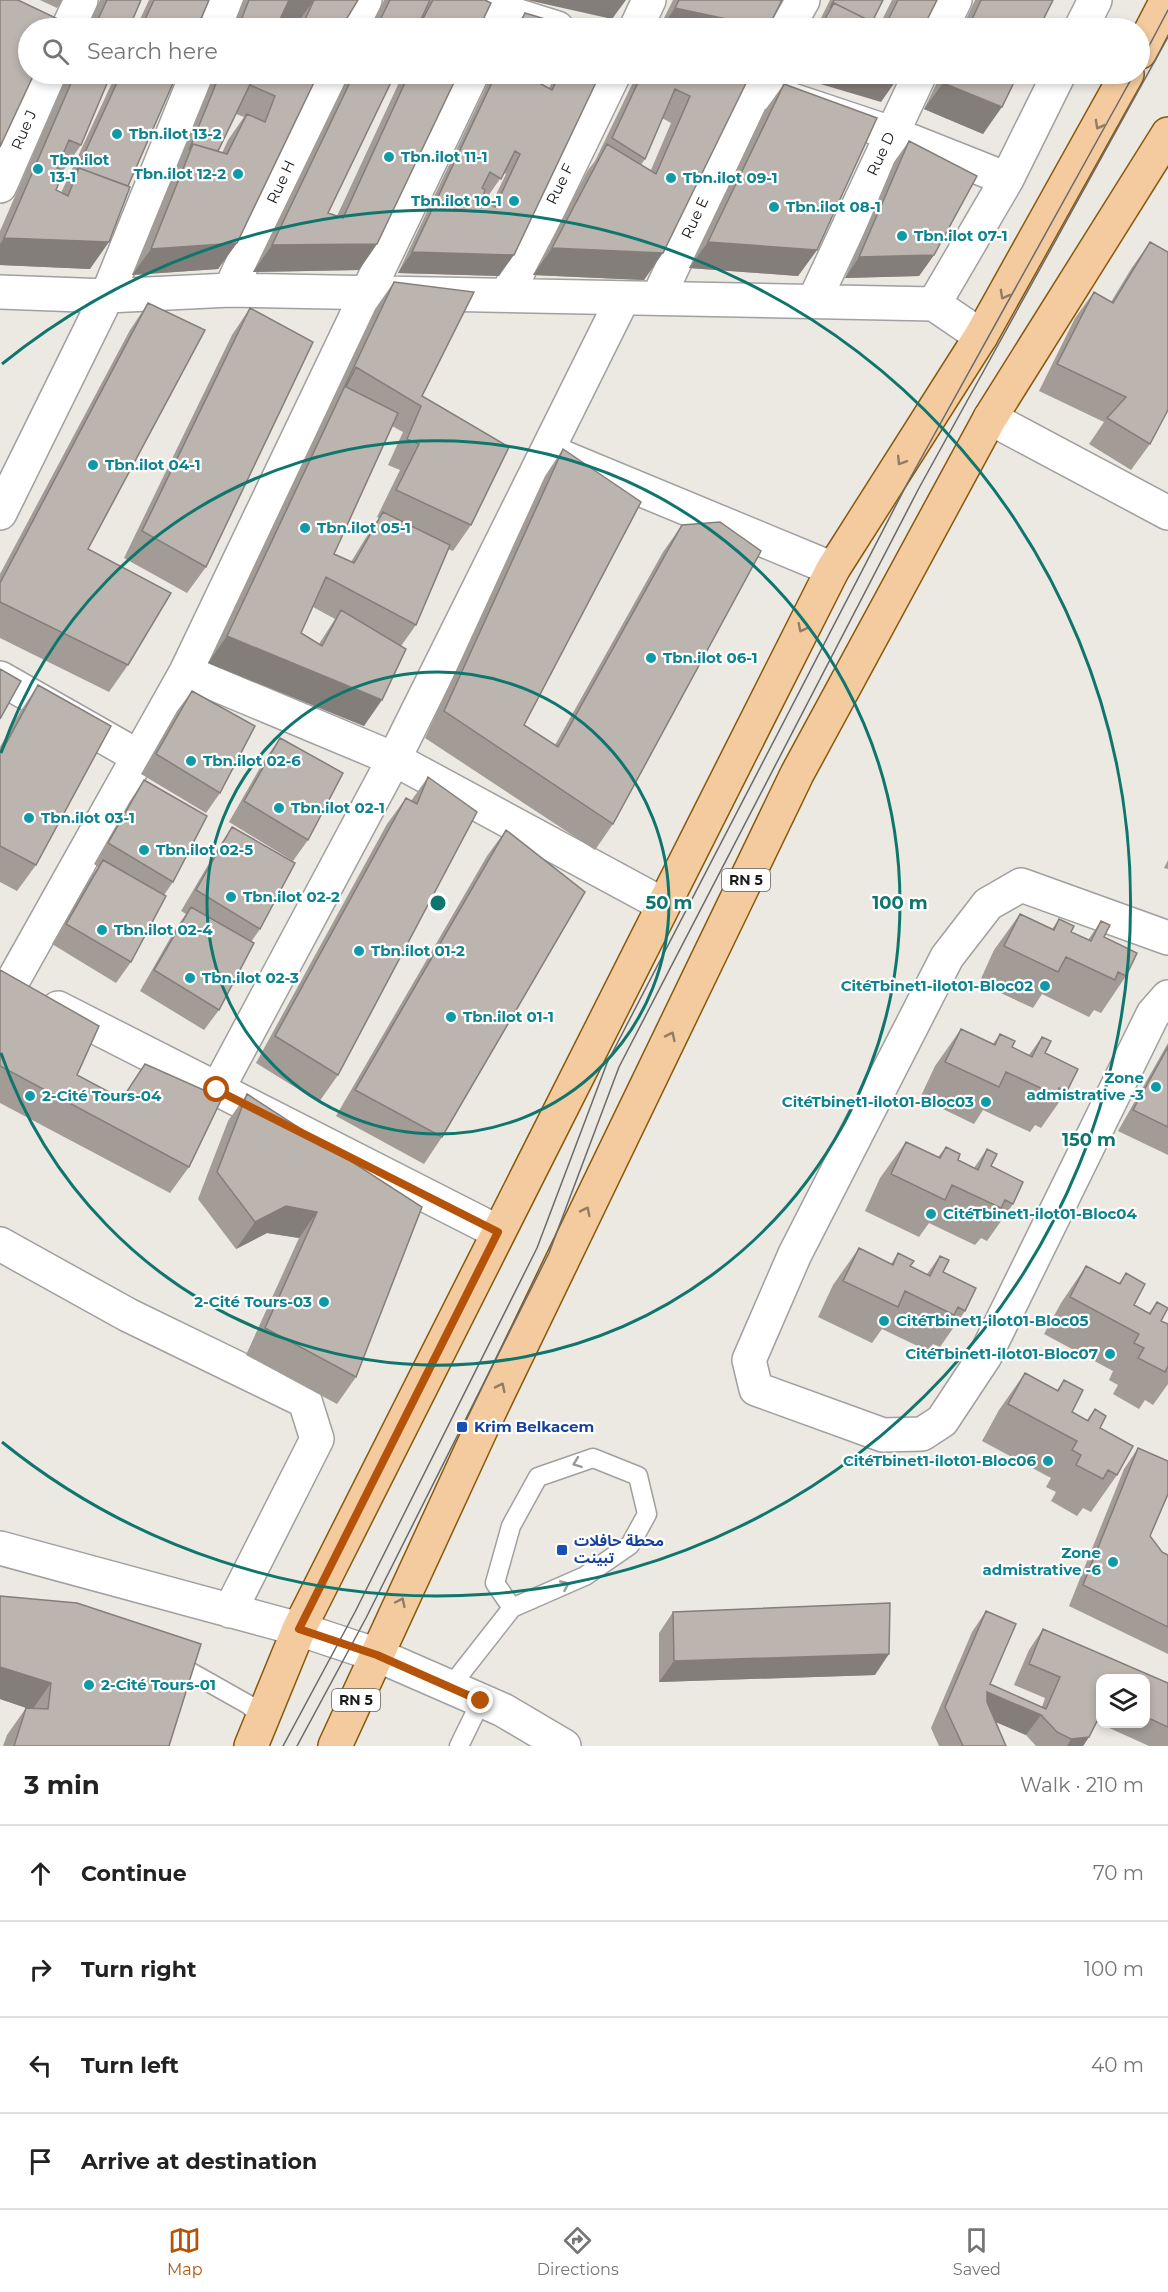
<!DOCTYPE html>
<meta charset="utf-8">
<style>
:root{--surface:#fff;--page:#f6f6f6;--text:#222;--muted:#767676;--line:#e0e0e0;--accent:#b45309}
body{margin:0;font-family:Montserrat,"Noto Sans Arabic",sans-serif;background:var(--page);color:var(--text)}
.controls{position:absolute;right:18px;bottom:18px;display:grid;overflow:hidden;border-radius:12px;box-shadow:0 3px 9px #0003}
.controls button{width:54px;height:54px;display:grid;place-items:center;padding:0;border:0;border-bottom:2px solid var(--line);background:var(--surface);color:var(--text);font:30px sans-serif}
.stop{position:absolute;width:18px;height:18px;margin:-14px;border:4px solid #b45309;border-radius:50%;background:#fff}
.stop.end{background:#b45309;border-color:#fff;box-shadow:0 2px 6px #0008}
.list{margin:0;padding:0;list-style:none}
h2{display:flex;justify-content:space-between;align-items:center;height:78px;margin:0;padding:0 24px;font-size:26px}
h2 small{font-size:20px;font-weight:400;color:var(--muted)}
.list li{display:grid;grid-template-columns:39px 1fr auto;gap:18px;align-items:center;box-sizing:border-box;height:96px;padding:0 24px;border-top:2px solid var(--line)}
.list b{display:block;font-size:22px;white-space:nowrap}
.list em{font-size:20px;font-style:normal;color:var(--muted)}
.icon{flex:none;width:33px;height:33px;fill:none;stroke:currentColor;stroke-width:2;stroke-linecap:round;stroke-linejoin:round}
.map{position:relative;flex:none;width:1168px;height:1746px;overflow:hidden}
.search{position:absolute;background:var(--surface);box-shadow:0 3px 9px #0003;left:18px;right:18px;top:18px;height:66px;display:flex;align-items:center;gap:15px;box-sizing:border-box;padding:0 21px;border-radius:33px;color:var(--muted);font-size:22px}
.sheet{height:462px;background:var(--surface)}
nav{display:flex;justify-content:space-around;align-items:center;box-sizing:border-box;height:84px;border-top:2px solid var(--line);background:var(--surface);font-size:16px;color:var(--muted)}
nav a{display:grid;justify-items:center;gap:3px}
nav .on{color:var(--accent)}
.map>svg:first-child{display:block}
.lines{fill:none;stroke-linecap:round;stroke-linejoin:round}
.lane-casing{stroke:#a0a0a0;stroke-width:21}
.street-casing{stroke:#a0a0a0;stroke-width:36}
.primary-casing{stroke:#88590b;stroke-width:36}
.lane{stroke:#fff;stroke-width:18}
.street{stroke:#fff;stroke-width:33}
.primary{stroke:#f4cb9f;stroke-width:33}
.tram{stroke:#6a6a6a;stroke-width:1.5}
.wall{fill:#a29b96;fill-rule:evenodd}
.shaded-wall{fill:#847e7a}
.building{fill:#bcb4af;stroke:#847e7a;stroke-width:1.5;fill-rule:evenodd}
.oneway{stroke:#937c64}
.oneway2{stroke:#999}
.route{stroke:#b45309;stroke-width:8}
.ring{fill:none;stroke:#0f766e;stroke-width:3}
.culture-dot{fill:#0f9aa8;stroke:#fff;stroke-width:2}
.transit-dot{fill:#1a4fb4;stroke:#fff;stroke-width:2}
.labels{text-anchor:middle;stroke-width:4.5;stroke-linejoin:round;paint-order:stroke}
.shield{fill:#fff;stroke:#606060;stroke-width:1.5}
.shield-label{font-size:14px;font-weight:bold;fill:#1c1c1c}
.street-label{font-size:15px;fill:#1c1c1c;stroke:#fff}
.culture-label{font-size:15px;font-weight:bold;fill:#0d838f;stroke:#fff;text-anchor:start}
.transit-label{font-size:15px;font-weight:bold;fill:#164399;stroke:#fff;text-anchor:start}
.centre{fill:#0f766e;stroke:#fff;stroke-width:3}
.ring-label{font-size:18px;text-anchor:middle;font-weight:bold;fill:#0f766e;stroke:#fff;stroke-width:4.5;stroke-linejoin:round;paint-order:stroke}
</style>
<div class="map">
<svg width="1168" height="1746" viewBox="0 0 1168 1746">
<rect width="100%" height="100%" fill="#ece8e2"/>
<g class="lines">
<defs>
<path id="lane" d="M171,1661L249,1705L261,1717
M450,1687L512,1608L585,1576L630,1545L647,1514L638,1476L593,1458L538,1477L511,1526L495,1583L512,1608
M459,1746L481,1701"/>
<path id="street" d="M467,0L557,28
M68,28L81,0
M216,28L227,0
M351,28L365,0
M636,28L649,0
M787,28L803,0
M941,28L955,0
M1081,28L1095,0
M714,74L891,133L1007,179
M0,186L49,74
M230,290L331,74
M0,292L107,296L230,290L934,304L981,336
M507,295L614,74
M658,298L763,74
M814,301L920,74
M934,304L1007,179L1059,74
M990,418L1168,513
M555,454L833,569
M0,513L107,296L197,74
M186,672L394,759L662,904
M0,678L139,757
M1168,938L1021,885L988,904L947,957L795,1254L749,1360L756,1389L883,1435L922,1434L942,1421L985,1356L1153,1014L1168,997
M11,984L186,672L472,74
M58,1008L498,1232
M217,1090L394,759L623,298
M0,1244L128,1315L305,1401L317,1439L230,1611
M0,1548L299,1629L377,1655L503,1710L564,1746"/>
<path id="primary" d="M1140,52L1167,0
M251,1746L299,1629L833,569L981,336L1127,74
M335,1746L482,1427L797,774L990,418L1168,134"/>
</defs>
<use href="#lane" class="lane-casing"/>
<use href="#street" class="street-casing"/>
<use href="#primary" class="primary-casing"/>
<use href="#lane" class="lane"/>
<use href="#street" class="street"/>
<use href="#primary" class="primary"/>
<path class="tram" d="M1140,63L1168,10
M283,1746L355,1612L537,1248L607,1063L908,482L1134,74
M297,1746L366,1618L549,1253L619,1067L919,488L1168,37"/>
</g>
<path class="wall" d="M40,0H63L57,8Z
M100,0H141L129,28H87Z
M149,0H209L197,28H136Z
M243,0H358L341,28H294L296,25L280,20L276,28H232Z
M384,0H485L479,28H370Z
M673,0H782L768,28H659Z
M830,0H883L872,22L879,26L892,0H937L923,28H816Z
M975,0H1053L1039,28H962Z
M525,13L575,28H514Z
M68,74H111L81,145L63,171L56,190L61,193L116,74H177L90,269L0,265V231Z
M214,74H318L237,243L218,269L132,275ZM236,114L244,117L228,140L222,153L218,151Z
M349,74H395L328,213L337,216L403,74H458L377,244L359,270L253,272Z
M492,74H544L539,83L549,88L556,74H600L499,276L398,273ZM504,173L506,174L491,205L482,200V197L486,199Z
M637,74H746L644,280L533,275L588,170L595,161ZM662,118L671,123L651,170L641,165L645,159Z
M941,74H1018L983,134L924,109Z
M784,84L817,250L798,276L689,268L765,110Z
M909,141L934,255L919,276L845,278L894,162Z
M1150,242V444L1131,470L1089,444L1104,422L1039,391L1075,318L1094,292L1111,302L1131,269Z
M394,282L422,396L471,525L453,551L448,549L416,625L401,646L364,726L208,663L375,309ZM392,426L403,432L388,465L400,470L377,517L379,518L365,539L351,562L334,554ZM313,607L335,619L319,644L301,633Z
M148,303L88,549L128,665L109,692L0,638V574L130,330Z
M250,308L206,567L187,593L124,558L232,335Z
M563,449L524,725L555,745L663,552L682,525L613,824L595,850L425,738L545,476Z
M38,685L36,865L17,891L0,882V747L20,712Z
M192,691L220,793L206,813L141,774L177,711Z
M280,738L308,840L293,861L229,822L265,759Z
M428,777L338,1075L319,1102L256,1063L387,824L406,798L411,801Z
M144,780L173,882L164,895L131,962L116,983L52,944L88,881L98,867L94,864L130,801Z
M232,827L260,929L251,942L219,1010L204,1030L140,991L176,928L186,914L181,911L218,848Z
M506,830L442,1137L424,1164L336,1116L487,856Z
M1168,860V869L1164,868Z
M1020,914L1052,929L1059,919L1071,932L1088,940L1101,921L1104,937L1126,976L1101,1013L1094,1010L1089,1017L1042,994L1033,1008L979,983L994,950Z
M0,970L77,1075L189,1167L170,1193L0,1103Z
M961,1029L993,1044L1000,1034L1012,1047L1029,1055L1042,1037L1045,1053L1067,1091L1041,1128L1035,1125L1030,1132L983,1110L974,1124L920,1098L935,1066Z
M1168,1043V1155L1118,1131Z
M247,1094L422,1207L356,1377L337,1404L246,1355L299,1238L267,1233L236,1249L198,1199L228,1121Z
M906,1142L938,1157L946,1147L958,1160L974,1168L987,1149L991,1166L1013,1204L987,1241L981,1238L975,1245L929,1223L919,1237L865,1211L880,1178Z
M859,1248L891,1264L898,1253L910,1266L927,1274L940,1256L943,1272L965,1311L940,1347L933,1344L928,1351L882,1329L872,1343L818,1317L833,1285Z
M1086,1266L1119,1283L1126,1273L1134,1305L1149,1313L1157,1302L1161,1321L1168,1324V1384L1153,1405L1145,1400L1139,1409L1113,1394L1118,1385L1109,1380L1113,1371L1044,1334L1061,1303Z
M1025,1373L1057,1390L1064,1380L1072,1412L1087,1420L1095,1409L1100,1428L1117,1475L1091,1512L1083,1508L1077,1516L1051,1501L1056,1492L1046,1487L1051,1478L982,1441L999,1410Z
M1138,1448L1150,1536L1162,1552L1168,1555V1654L1069,1606L1124,1469Z
M0,1596L169,1746H3L7,1735L26,1708H27L0,1699Z
M986,1611L990,1684L1042,1707L1045,1698L1014,1685L1029,1650L1043,1629L1168,1683V1746H1149L1096,1722L1089,1737L1083,1746H1036L1026,1735L996,1722L1006,1746H939L931,1728L972,1632ZM1101,1678H1146V1724H1101Z
M673,1612L875,1675L659,1682V1633Z"/>
<path class="shaded-wall" d="M249,0H314L296,25L246,9Z
M527,0H626L612,19Z
M675,8L768,28H661Z
M791,74H893L900,75L881,102L790,75Z
M943,83L1002,107L983,134L924,109Z
M4,238L109,242L90,269L0,265V244Z
M708,242L817,250L798,276L689,268Z
M237,243L218,269L132,275L151,249Z
M377,244L359,270L253,272L272,245Z
M552,248L663,253L644,280L533,275Z
M412,252L514,255L499,276L398,273Z
M934,255L919,276L845,278L859,257Z
M227,636L382,700L364,726L208,663Z
M286,1206L317,1212L299,1238L267,1233L236,1249L255,1222Z
M889,1654L875,1675L659,1682L674,1661Z
M0,1667L51,1683L32,1710L0,1699Z
M987,1692L1041,1715L1026,1735L972,1712Z
M1089,1737L1083,1746H1067L1071,1739Z"/>
<path class="building" d="M0,0H18L58,19L54,28H28V74H34L0,147Z
M107,0H141L129,28H94Z
M154,0H209L197,28H141Z
M249,0H289L276,28H238Z
M314,0H358L341,28H301Z
M390,0H430L417,28H376Z
M433,0H485L491,3L479,28H418Z
M679,0H782L768,28L675,8Z
M834,0H883L872,22L834,3L830,8Z
M898,0H937L923,28H820L834,3L884,28Z
M981,0H1053L1039,28H968Z
M525,13L575,28H518Z
M75,74H111L81,145L69,140L57,168L64,171L56,190L68,196L79,168L130,187L109,242L4,238Z
M121,74H177L128,186L79,168L75,174Z
M220,74H255L218,151L193,144L189,150Z
M255,74H318L237,243L151,249L193,144L227,154L247,114L265,122L275,96L250,85Z
M354,74H395L328,213L343,218L409,74H458L377,244L272,245Z
M496,74H544L539,83L552,90L560,74H600L514,255L412,252ZM515,151L520,154L495,207L482,200L485,190L482,188L490,172L501,179Z
M642,74H746L750,75L663,253L552,248L607,144L656,174L690,96L675,89L645,159L612,138Z
M947,74H1018L1002,107L943,83Z
M784,84L877,118L817,250L708,242Z
M909,141L977,176L934,255L859,257Z
M1150,242L1168,252V410L1150,444L1107,418L1126,397L1057,364L1094,292L1113,303Z
M394,282L474,292L422,396L509,447L471,525L396,490L419,444L407,439L421,406L356,367L346,387L398,413L334,554L354,563L383,512L450,545L416,625L326,577L301,633L322,646L341,610L406,649L382,700L227,636Z
M148,303L205,330L88,549L171,593L128,665L0,602V583Z
M250,308L313,342L206,567L142,531Z
M563,449L641,502L524,725L558,747L682,525L720,522L761,551L613,824L444,711Z
M0,669L21,681L0,719Z
M38,685L111,726L36,865L0,846V750L2,751Z
M192,691L255,726L220,793L156,754Z
M280,738L343,773L308,840L244,801Z
M428,777L477,812L338,1075L275,1036L406,798L417,804Z
M144,780L207,816L173,882L108,843Z
M232,827L295,863L260,929L196,890Z
M506,830L585,892L442,1137L355,1090Z
M103,860L166,896L131,962L66,924Z
M191,907L254,943L219,1010L154,970Z
M1020,914L1054,930L1059,919L1074,926L1071,932L1091,941L1101,921L1110,925L1104,937L1137,953L1126,976L1118,972L1115,980L1066,957L1058,972L1004,946Z
M0,970L99,1026L77,1075L122,1099L145,1064L222,1098L189,1167L0,1066Z
M961,1029L995,1045L1000,1034L1015,1041L1012,1047L1032,1057L1042,1037L1051,1041L1045,1053L1078,1069L1067,1091L1059,1088L1056,1095L1006,1072L999,1087L945,1062Z
M1168,1047V1127L1133,1110Z
M247,1094L422,1207L356,1377L265,1328L317,1212L286,1206L255,1222L217,1172Z
M906,1142L940,1158L946,1147L960,1154L958,1160L978,1170L987,1149L997,1154L991,1166L1023,1182L1013,1204L1005,1200L1001,1208L952,1185L945,1200L891,1174Z
M859,1248L893,1265L898,1253L914,1261L910,1266L930,1276L940,1256L949,1260L943,1272L976,1288L965,1311L958,1307L954,1315L905,1291L898,1307L843,1281Z
M1086,1266L1120,1284L1126,1273L1145,1284L1134,1305L1150,1314L1157,1302L1168,1308L1161,1321L1168,1324V1366L1165,1372L1138,1358L1144,1348L1134,1343L1139,1334L1070,1297Z
M1025,1373L1058,1391L1064,1380L1083,1390L1072,1412L1088,1421L1095,1409L1106,1416L1100,1428L1133,1446L1117,1475L1108,1470L1103,1479L1076,1465L1081,1455L1072,1450L1077,1441L1008,1404Z
M1138,1448L1168,1461V1494L1150,1536L1162,1552L1168,1555V1627L1083,1585Z
M0,1596L77,1603L201,1644L169,1746H14L26,1708L48,1709L51,1683L0,1667Z
M890,1603L889,1654L674,1661L673,1612Z
M986,1611L1016,1624L990,1684L1046,1709L1060,1677L1029,1664L1043,1629L1168,1683V1727L1146,1717V1678H1101V1713L1089,1737L1071,1739L1057,1732L1041,1715L987,1692V1702L1006,1746H963L945,1707Z"/>
<defs><path id="oneway-chevron" d="M-2-3.5L2.5 0L-2 3.5" fill="none" stroke-width="1.6" stroke-linecap="round" stroke-linejoin="round" transform="scale(1.5)"/></defs>
<g class="oneway">
<use href="#oneway-chevron" transform="translate(1099 125) rotate(119)"/>
<use href="#oneway-chevron" transform="translate(1004 295) rotate(119)"/>
<use href="#oneway-chevron" transform="translate(901 461) rotate(122)"/>
<use href="#oneway-chevron" transform="translate(802 628) rotate(117)"/>
<use href="#oneway-chevron" transform="translate(671 1036) rotate(-64)"/>
<use href="#oneway-chevron" transform="translate(586 1211) rotate(-64)"/>
<use href="#oneway-chevron" transform="translate(501 1387) rotate(-64)"/>
<use href="#oneway-chevron" transform="translate(401 1602) rotate(-65)"/>
</g>
<g class="oneway2">
<use href="#oneway-chevron" transform="translate(577 1463) rotate(160)"/>
<use href="#oneway-chevron" transform="translate(565 1585) rotate(-24)"/>
</g>
<g class="lines">
<path class="route" d="M217,1090L498,1232L299,1629L377,1655L481,1701"/>
</g>
<g class="ring">
<circle cx="438" cy="903" r="231"/>
<path d="M1 753A462 462 0 1 1 1 1053"/>
<path d="M2 364A693 693 0 1 1 2 1442"/>
</g>
<g class="culture-dot">
<circle cx="117" cy="134" r="6"/>
<circle cx="389" cy="157" r="6"/>
<circle cx="38" cy="169" r="6"/>
<circle cx="238" cy="174" r="6"/>
<circle cx="671" cy="178" r="6"/>
<circle cx="514" cy="201" r="6"/>
<circle cx="774" cy="207" r="6"/>
<circle cx="902" cy="236" r="6"/>
<circle cx="93" cy="465" r="6"/>
<circle cx="305" cy="528" r="6"/>
<circle cx="651" cy="658" r="6"/>
<circle cx="191" cy="761" r="6"/>
<circle cx="279" cy="808" r="6"/>
<circle cx="29" cy="818" r="6"/>
<circle cx="144" cy="850" r="6"/>
<circle cx="231" cy="897" r="6"/>
<circle cx="102" cy="930" r="6"/>
<circle cx="359" cy="951" r="6"/>
<circle cx="190" cy="978" r="6"/>
<circle cx="1045" cy="986" r="6"/>
<circle cx="451" cy="1017" r="6"/>
<circle cx="1156" cy="1087" r="6"/>
<circle cx="30" cy="1096" r="6"/>
<circle cx="986" cy="1102" r="6"/>
<circle cx="931" cy="1214" r="6"/>
<circle cx="324" cy="1302" r="6"/>
<circle cx="884" cy="1321" r="6"/>
<circle cx="1110" cy="1354" r="6"/>
<circle cx="1048" cy="1461" r="6"/>
<circle cx="1113" cy="1562" r="6"/>
<circle cx="89" cy="1685" r="6"/>
</g>
<g class="transit-dot">
<rect x="456" y="1421" width="12" height="12" rx="3"/>
<rect x="556" y="1544" width="12" height="12" rx="3"/>
</g>
<g class="labels">
<g class="shield">
<rect x="722" y="869" width="48" height="22" rx="4.5"/>
<rect x="332" y="1689" width="48" height="22" rx="4.5"/>
</g>
<g class="shield-label">
<text x="746" y="885">RN 5</text>
<text x="356" y="1705">RN 5</text>
</g>
<g class="street-label">
<text transform="translate(24 130) rotate(-67)" y="5">Rue J</text>
<text transform="translate(881 154) rotate(-65)" y="5">Rue D</text>
<text transform="translate(281 182) rotate(-65)" y="5">Rue H</text>
<text transform="translate(560 184) rotate(-64)" y="5">Rue F</text>
<text transform="translate(695 218) rotate(-65)" y="5">Rue E</text>
</g>
<g class="culture-label">
<text x="129" y="139">Tbn.ilot 13-2</text>
<text x="401" y="162">Tbn.ilot 11-1</text>
<text x="50" y="165">Tbn.ilot<tspan x="50" dy="17">13-1</tspan></text>
<text x="226" y="179" text-anchor="end">Tbn.ilot 12-2</text>
<text x="683" y="183">Tbn.ilot 09-1</text>
<text x="502" y="206" text-anchor="end">Tbn.ilot 10-1</text>
<text x="786" y="212">Tbn.ilot 08-1</text>
<text x="914" y="241">Tbn.ilot 07-1</text>
<text x="105" y="470">Tbn.ilot 04-1</text>
<text x="317" y="533">Tbn.ilot 05-1</text>
<text x="663" y="663">Tbn.ilot 06-1</text>
<text x="203" y="766">Tbn.ilot 02-6</text>
<text x="291" y="813">Tbn.ilot 02-1</text>
<text x="41" y="823">Tbn.ilot 03-1</text>
<text x="156" y="855">Tbn.ilot 02-5</text>
<text x="243" y="902">Tbn.ilot 02-2</text>
<text x="114" y="935">Tbn.ilot 02-4</text>
<text x="371" y="956">Tbn.ilot 01-2</text>
<text x="202" y="983">Tbn.ilot 02-3</text>
<text x="1033" y="991" text-anchor="end">CitéTbinet1-ilot01-Bloc02</text>
<text x="463" y="1022">Tbn.ilot 01-1</text>
<text x="1144" y="1083" text-anchor="end">Zone<tspan x="1144" dy="17">admistrative -3</tspan></text>
<text x="42" y="1101">2-Cité Tours-04</text>
<text x="974" y="1107" text-anchor="end">CitéTbinet1-ilot01-Bloc03</text>
<text x="943" y="1219">CitéTbinet1-ilot01-Bloc04</text>
<text x="312" y="1307" text-anchor="end">2-Cité Tours-03</text>
<text x="896" y="1326">CitéTbinet1-ilot01-Bloc05</text>
<text x="1098" y="1359" text-anchor="end">CitéTbinet1-ilot01-Bloc07</text>
<text x="1036" y="1466" text-anchor="end">CitéTbinet1-ilot01-Bloc06</text>
<text x="1101" y="1558" text-anchor="end">Zone<tspan x="1101" dy="17">admistrative -6</tspan></text>
<text x="101" y="1690">2-Cité Tours-01</text>
</g>
<g class="transit-label">
<text x="474" y="1432">Krim Belkacem</text>
<text x="574" y="1546">محطة حافلات<tspan x="574" dy="17">تبينت</tspan></text>
</g>
</g>
<circle cx="438" cy="903" r="9" class="centre"/>
<g class="ring-label">
<text x="669" y="909">50 m</text>
<text x="900" y="909">100 m</text>
<text x="1089" y="1146">150 m</text>
</g>
</svg>
<div class="controls">
<button><svg class="icon" aria-label="layers" viewBox="0 0 24 24"><path d="M12 4l9 5-9 5-9-5zM3 14l9 5 9-5"/></svg></button>
</div>
<div class="stop" style="left:217px;top:1090px"></div>
<div class="stop end" style="left:481px;top:1701px"></div>
<div class="search"><svg class="icon" aria-label="search" viewBox="0 0 24 24"><circle cx="10" cy="10" r="6"/><path d="M15 15l6 6"/></svg>Search here</div>
</div>
<section class="sheet">
<h2>3 min<small>Walk · 210 m</small></h2>
<ul class="list">
<li><svg class="icon" aria-label="ahead" viewBox="0 0 24 24"><path d="M12 20V5M6 11l6-6 6 6"/></svg><div><b>Continue</b></div><em>70 m</em></li>
<li><svg class="icon" aria-label="right" viewBox="0 0 24 24"><path d="M7 20v-9h11M14 6l5 5-5 5"/></svg><div><b>Turn right</b></div><em>100 m</em></li>
<li><svg class="icon" aria-label="left" viewBox="0 0 24 24"><path d="M17 20v-9H6M10 6l-5 5 5 5"/></svg><div><b>Turn left</b></div><em>40 m</em></li>
<li><svg class="icon" aria-label="arrive" viewBox="0 0 24 24"><path d="M6 21V4h12l-3 4 3 4H6"/></svg><div><b>Arrive at destination</b></div></li>
</ul>
</section>
<nav>
<a class="on"><svg class="icon" aria-label="map" viewBox="0 0 24 24"><path d="M3 6l6-2 6 2 6-2v14l-6 2-6-2-6 2zM9 4v14M15 6v14"/></svg>Map</a>
<a><svg class="icon" aria-label="directions" viewBox="0 0 24 24"><path d="M12 3l9 9-9 9-9-9zM9 14v-3h6M13 9l2 2-2 2"/></svg>Directions</a>
<a><svg class="icon" aria-label="saved" viewBox="0 0 24 24"><path d="M7 4h10v16l-5-4-5 4z"/></svg>Saved</a>
</nav>
